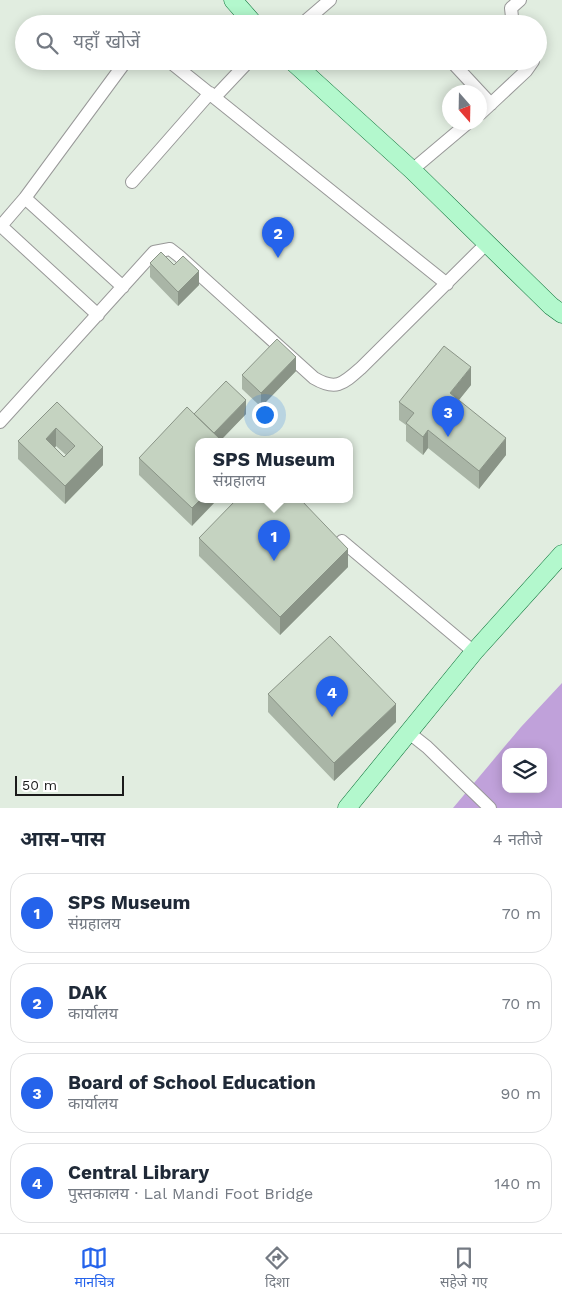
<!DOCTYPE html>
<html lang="hi">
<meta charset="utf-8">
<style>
:root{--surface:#fff;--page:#f6f6f7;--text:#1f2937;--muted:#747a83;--line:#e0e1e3;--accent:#2563eb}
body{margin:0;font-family:"Work Sans","Noto Sans Devanagari",sans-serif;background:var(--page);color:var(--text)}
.controls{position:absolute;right:15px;bottom:15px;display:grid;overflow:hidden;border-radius:10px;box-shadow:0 2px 12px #0003}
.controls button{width:45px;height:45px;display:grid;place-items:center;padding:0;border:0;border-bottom:1px solid var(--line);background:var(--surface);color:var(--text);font:25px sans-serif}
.compass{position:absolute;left:442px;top:85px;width:45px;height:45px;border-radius:50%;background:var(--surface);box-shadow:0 2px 12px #0003;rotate:160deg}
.scale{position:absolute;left:15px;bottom:12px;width:109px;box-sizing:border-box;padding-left:5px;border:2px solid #1b1b1b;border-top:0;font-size:14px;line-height:18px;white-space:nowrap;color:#1b1b1b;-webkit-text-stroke:4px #fff;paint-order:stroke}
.you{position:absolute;left:264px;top:414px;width:18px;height:18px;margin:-12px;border:4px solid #fff;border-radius:50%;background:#1a73e8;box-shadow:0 0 0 8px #1a73e833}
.badge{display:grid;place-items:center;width:32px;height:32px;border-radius:50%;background:var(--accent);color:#fff;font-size:16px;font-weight:700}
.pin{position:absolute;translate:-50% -41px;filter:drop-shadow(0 1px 2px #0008)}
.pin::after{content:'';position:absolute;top:26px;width:18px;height:15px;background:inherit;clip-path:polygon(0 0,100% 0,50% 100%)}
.popup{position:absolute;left:195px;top:438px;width:158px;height:65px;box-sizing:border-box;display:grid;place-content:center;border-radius:10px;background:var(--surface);filter:drop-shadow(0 1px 4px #0005);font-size:16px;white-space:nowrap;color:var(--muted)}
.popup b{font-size:19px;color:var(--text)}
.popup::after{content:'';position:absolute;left:50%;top:100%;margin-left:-10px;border:10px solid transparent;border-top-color:var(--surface)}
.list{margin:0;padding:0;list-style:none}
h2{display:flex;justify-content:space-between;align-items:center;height:65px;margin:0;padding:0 20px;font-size:21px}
h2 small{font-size:16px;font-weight:400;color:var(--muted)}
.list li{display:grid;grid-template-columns:32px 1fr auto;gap:15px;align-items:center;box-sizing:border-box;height:80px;margin:0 10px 10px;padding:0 10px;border:1px solid var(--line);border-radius:20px}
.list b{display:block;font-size:19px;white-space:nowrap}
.list p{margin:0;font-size:16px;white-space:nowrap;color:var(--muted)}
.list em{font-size:16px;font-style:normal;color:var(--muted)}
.icon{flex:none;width:28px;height:28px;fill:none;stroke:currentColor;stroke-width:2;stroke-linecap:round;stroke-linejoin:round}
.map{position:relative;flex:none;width:562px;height:808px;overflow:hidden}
.search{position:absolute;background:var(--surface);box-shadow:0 2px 12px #0003;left:15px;right:15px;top:15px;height:55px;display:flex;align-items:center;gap:12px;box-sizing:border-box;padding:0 18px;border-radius:28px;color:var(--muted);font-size:19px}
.sheet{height:425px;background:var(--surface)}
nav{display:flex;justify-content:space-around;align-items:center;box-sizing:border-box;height:70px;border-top:1px solid var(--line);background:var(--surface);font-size:14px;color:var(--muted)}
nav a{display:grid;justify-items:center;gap:2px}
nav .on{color:var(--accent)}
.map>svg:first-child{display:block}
.water{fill:#c0a1da;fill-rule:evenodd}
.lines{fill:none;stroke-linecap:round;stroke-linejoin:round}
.street-casing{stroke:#989898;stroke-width:14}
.secondary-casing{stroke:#066e33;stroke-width:19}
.street{stroke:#fff;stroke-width:12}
.secondary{stroke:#b3f8cd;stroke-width:18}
.wall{fill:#a9b5a6;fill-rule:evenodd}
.shaded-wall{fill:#8a9487}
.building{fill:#c5d3c1;stroke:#8a9487;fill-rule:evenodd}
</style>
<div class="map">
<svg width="562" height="808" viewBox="0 0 562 808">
<rect width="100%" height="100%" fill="#e1ede0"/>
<path class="water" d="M562,683V808H453L521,727ZM506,752H543V789H506Z"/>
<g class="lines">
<defs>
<path id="street" d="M302,24L330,0
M515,24L512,17L511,8L520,0
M169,61L447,284
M451,61L491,104
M215,97L249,61
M480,114L526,71L533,61
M412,170L469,122
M132,182L210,93
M25,198L123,287
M1,226L98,315
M0,227L25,198L126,61
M0,422L154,252L170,249L179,256L314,378C336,391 343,384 361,368L487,243
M342,541L474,652
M408,732L427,747L490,808"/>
<path id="secondary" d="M233,0L254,24
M292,61L412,170L551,306L562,314
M347,808L474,652L562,554"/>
</defs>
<use href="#street" class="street-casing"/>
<use href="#secondary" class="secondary-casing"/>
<use href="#street" class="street"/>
<use href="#secondary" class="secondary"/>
</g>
<path class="wall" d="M150,263L174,265L199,285L178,306L150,277Z
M296,371L261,407L242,389V375Z
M471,385L459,400L506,455L479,489L428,448L423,455L406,441V425L399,420V402Z
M57,402L103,465L65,504L18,459V441ZM56,446L66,455L64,457L55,448Z
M194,414H246L221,440L192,526L139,475V458Z
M199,538L348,567L280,635L199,556Z
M268,694L396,722L334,781L268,712Z"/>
<path class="shaded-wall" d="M199,271V285L178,306V292Z
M296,357V371L261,407V393Z
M471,367V385L450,411V393Z
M246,400V414L219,442L212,435Z
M56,428V446L46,457V439Z
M428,430V448L423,455V437Z
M506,438V455L479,489V471Z
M103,447V465L65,504V486Z
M200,500H217L192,526V508Z
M348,549V567L280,635V617Z
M396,704V722L334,781V763Z"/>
<path class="building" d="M161,252L174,265L183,256L199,271L178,292L150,263Z
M277,339L296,357L261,393L242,375Z
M444,346L471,367L450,393L506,438L479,471L428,430L423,437L406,423L414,413L399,402Z
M226,381L246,400L214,433L194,414Z
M57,402L103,447L65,486L18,441ZM56,428L75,446L64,457L46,439Z
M187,407L223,442H199V500H200L192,508L139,458Z
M236,500H301L348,549L280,617L199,538Z
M330,636L396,704L334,763L268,694Z"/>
</svg>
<div class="controls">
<button><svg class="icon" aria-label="layers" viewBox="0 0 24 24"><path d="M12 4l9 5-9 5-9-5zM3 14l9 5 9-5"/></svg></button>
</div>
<svg class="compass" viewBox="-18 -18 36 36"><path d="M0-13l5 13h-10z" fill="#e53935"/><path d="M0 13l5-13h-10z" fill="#747a83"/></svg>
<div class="scale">50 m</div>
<div class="you"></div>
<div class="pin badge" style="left:274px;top:561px">1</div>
<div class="popup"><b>SPS Museum</b>संग्रहालय</div>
<div class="pin badge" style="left:278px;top:258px">2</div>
<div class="pin badge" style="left:448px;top:437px">3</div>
<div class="pin badge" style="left:332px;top:717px">4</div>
<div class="search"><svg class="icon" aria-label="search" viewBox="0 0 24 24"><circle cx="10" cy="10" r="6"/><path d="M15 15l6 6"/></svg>यहाँ खोजें</div>
</div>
<section class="sheet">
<h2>आस-पास<small>4 नतीजे</small></h2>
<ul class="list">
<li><span class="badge">1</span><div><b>SPS Museum</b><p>संग्रहालय</p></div><em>70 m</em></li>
<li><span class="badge">2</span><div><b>DAK</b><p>कार्यालय</p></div><em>70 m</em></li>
<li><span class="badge">3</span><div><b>Board of School Education</b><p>कार्यालय</p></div><em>90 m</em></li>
<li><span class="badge">4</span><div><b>Central Library</b><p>पुस्तकालय · Lal Mandi Foot Bridge</p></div><em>140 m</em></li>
</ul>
</section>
<nav>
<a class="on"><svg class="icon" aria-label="map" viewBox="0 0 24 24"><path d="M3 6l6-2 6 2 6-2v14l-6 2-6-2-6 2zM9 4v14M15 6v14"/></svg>मानचित्र</a>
<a><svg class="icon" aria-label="directions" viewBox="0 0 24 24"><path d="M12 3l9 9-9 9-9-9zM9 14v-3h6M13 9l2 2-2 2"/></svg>दिशा</a>
<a><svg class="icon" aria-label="saved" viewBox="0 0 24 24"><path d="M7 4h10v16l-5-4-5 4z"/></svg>सहेजे गए</a>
</nav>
